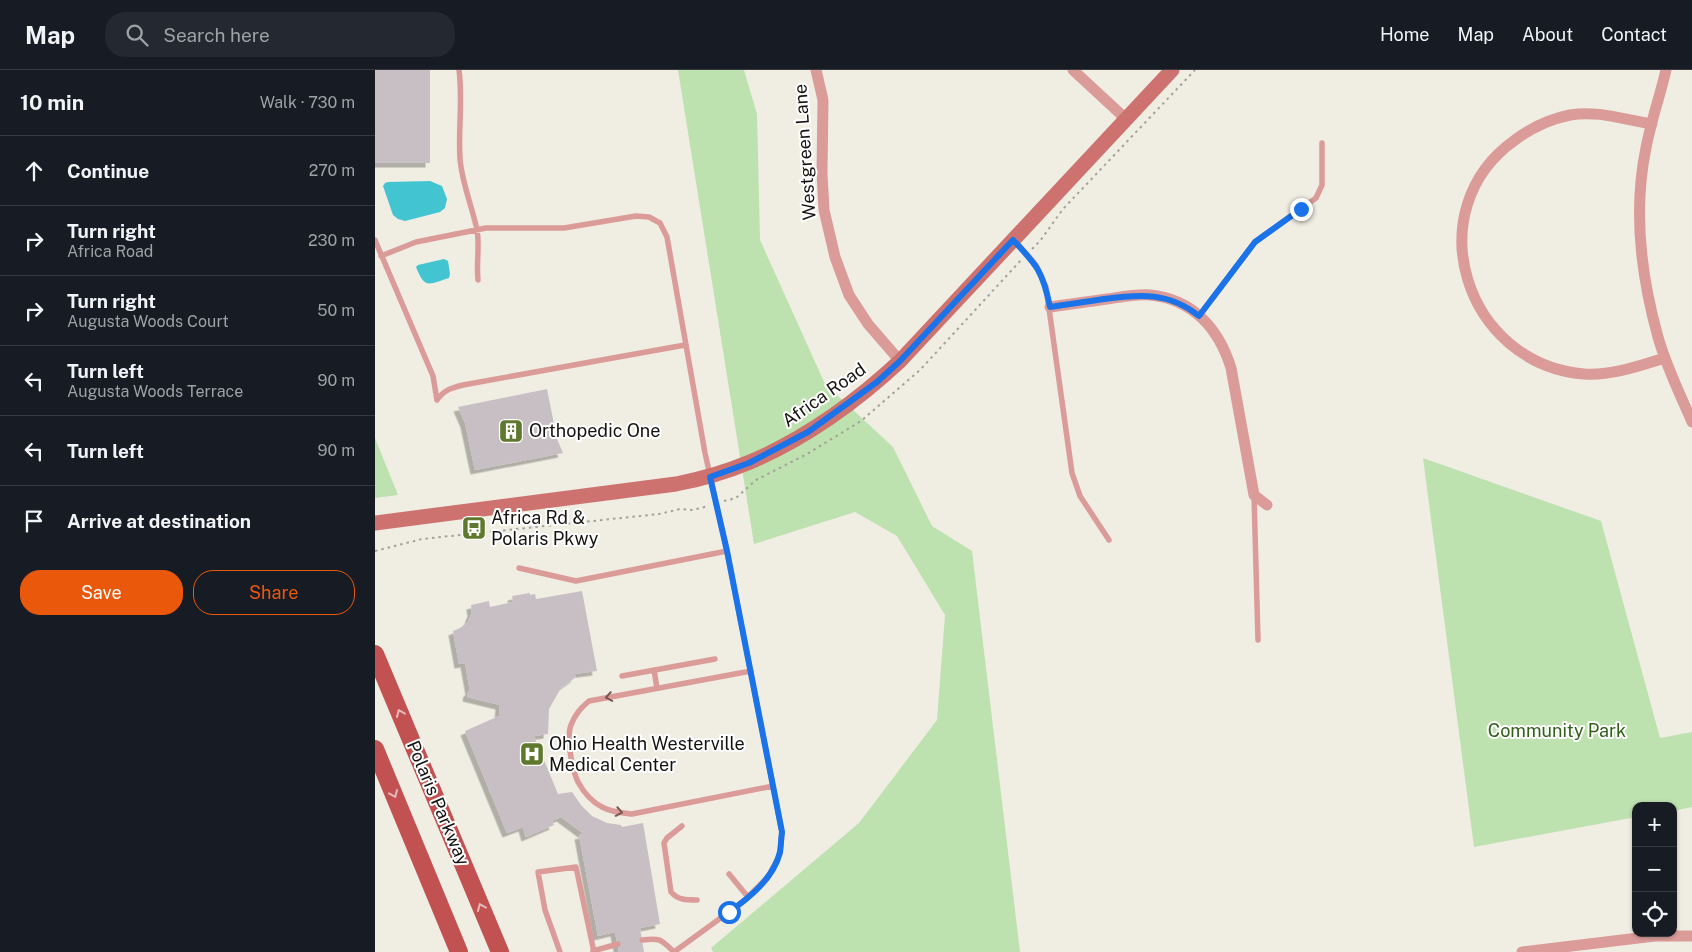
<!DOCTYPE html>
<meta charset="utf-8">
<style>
:root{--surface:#171b24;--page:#242831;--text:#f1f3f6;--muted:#9ea1a6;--line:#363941;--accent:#ea580c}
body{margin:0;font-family:"Public Sans",sans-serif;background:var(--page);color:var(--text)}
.controls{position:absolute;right:15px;bottom:15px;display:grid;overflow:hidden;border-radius:10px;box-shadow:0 1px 4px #0004}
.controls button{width:45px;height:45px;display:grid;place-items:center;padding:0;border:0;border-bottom:1px solid var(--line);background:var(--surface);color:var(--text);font:25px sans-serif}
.stop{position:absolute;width:15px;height:15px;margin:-11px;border:4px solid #1a73e8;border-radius:50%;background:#fff}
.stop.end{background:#1a73e8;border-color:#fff;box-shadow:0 1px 5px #0008}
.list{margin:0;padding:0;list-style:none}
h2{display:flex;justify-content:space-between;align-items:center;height:65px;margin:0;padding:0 20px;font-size:21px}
h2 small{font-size:16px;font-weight:400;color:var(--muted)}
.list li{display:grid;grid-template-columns:32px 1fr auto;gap:15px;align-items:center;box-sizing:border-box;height:70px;padding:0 20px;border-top:1px solid var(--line)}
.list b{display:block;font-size:19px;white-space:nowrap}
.list p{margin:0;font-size:16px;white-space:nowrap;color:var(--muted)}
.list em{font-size:16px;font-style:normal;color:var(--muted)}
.actions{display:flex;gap:10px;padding:15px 20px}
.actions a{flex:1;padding:11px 0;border:1px solid var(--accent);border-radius:20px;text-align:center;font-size:18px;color:var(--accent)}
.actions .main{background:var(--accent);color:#fff}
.icon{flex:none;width:28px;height:28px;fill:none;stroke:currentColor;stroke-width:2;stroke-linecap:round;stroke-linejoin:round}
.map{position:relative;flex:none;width:1317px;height:882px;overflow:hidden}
header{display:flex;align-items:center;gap:30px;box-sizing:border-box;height:70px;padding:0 25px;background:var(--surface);border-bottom:1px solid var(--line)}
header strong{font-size:24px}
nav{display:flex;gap:28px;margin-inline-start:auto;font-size:18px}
.search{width:350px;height:45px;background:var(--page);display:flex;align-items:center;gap:12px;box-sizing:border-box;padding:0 18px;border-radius:20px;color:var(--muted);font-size:19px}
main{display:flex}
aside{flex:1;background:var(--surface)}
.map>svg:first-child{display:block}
.green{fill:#bee1b0}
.water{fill:#43c4d1}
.building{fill:#c8bfc5;filter:url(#shadow)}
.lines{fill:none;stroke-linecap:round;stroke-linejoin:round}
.path{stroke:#a3a199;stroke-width:2;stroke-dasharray:2.5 4;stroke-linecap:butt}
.lane{stroke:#db9c99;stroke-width:5.5}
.street{stroke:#db9c99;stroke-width:11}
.secondary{stroke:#ce7270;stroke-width:15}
.primary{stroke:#c25152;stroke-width:18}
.oneway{stroke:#785854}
.oneway2{stroke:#e7b9ba}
.route{stroke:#1a73e8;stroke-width:6}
.labels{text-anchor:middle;stroke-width:4;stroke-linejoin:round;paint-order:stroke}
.street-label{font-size:18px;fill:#141310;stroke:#fff}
.poi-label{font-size:18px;fill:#141310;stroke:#fff;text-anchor:start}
.park-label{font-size:18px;fill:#305f18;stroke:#fff}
</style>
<header>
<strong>Map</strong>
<div class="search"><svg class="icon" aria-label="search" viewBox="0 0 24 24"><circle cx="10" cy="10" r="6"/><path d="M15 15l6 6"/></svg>Search here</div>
<nav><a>Home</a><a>Map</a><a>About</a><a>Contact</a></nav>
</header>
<main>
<aside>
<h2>10 min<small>Walk · 730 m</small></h2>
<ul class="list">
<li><svg class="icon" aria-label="ahead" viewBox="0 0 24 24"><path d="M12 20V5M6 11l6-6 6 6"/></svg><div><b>Continue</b></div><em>270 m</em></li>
<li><svg class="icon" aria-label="right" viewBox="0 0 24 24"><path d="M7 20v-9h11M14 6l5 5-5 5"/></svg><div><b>Turn right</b><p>Africa Road</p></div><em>230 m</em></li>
<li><svg class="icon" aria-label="right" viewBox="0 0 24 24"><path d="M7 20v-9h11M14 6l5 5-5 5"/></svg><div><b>Turn right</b><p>Augusta Woods Court</p></div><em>50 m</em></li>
<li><svg class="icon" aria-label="left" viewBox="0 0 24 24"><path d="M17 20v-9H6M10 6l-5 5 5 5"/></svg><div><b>Turn left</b><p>Augusta Woods Terrace</p></div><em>90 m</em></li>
<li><svg class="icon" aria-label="left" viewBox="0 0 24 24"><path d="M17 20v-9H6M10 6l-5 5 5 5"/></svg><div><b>Turn left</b></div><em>90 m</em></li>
<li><svg class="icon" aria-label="arrive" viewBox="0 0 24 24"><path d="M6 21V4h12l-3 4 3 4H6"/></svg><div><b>Arrive at destination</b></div></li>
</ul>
<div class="actions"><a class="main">Save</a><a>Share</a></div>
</aside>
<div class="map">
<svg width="1317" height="882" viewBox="0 0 1317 882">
<defs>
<filter id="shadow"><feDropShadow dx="-4.5" dy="4.5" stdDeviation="0" flood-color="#0004"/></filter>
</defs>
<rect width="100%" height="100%" fill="#f0ede3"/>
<path class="green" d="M303,0H369L382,44L385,170L450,314L518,377L557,456L597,481L645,882H338L336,878L484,753L562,650L570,545L522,466L480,442L379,474Z
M0,368L23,425L0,428Z
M1048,388L1226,451L1285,668L1317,662V737L1298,741V736H1261V747L1099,777Z"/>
<path class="water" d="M55,111L67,116L72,129L70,138L65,142L30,151L23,149L18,145L8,116L10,113L13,112Z
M69,189L73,191L75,204L74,208C54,214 50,220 41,197L43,195Z"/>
<path class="building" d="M0,0H55V93H0Z
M172,319L182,369L188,383L100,400L90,353L83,337Z
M207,521L222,601L199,604L201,607L186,618L174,639L173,664L159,666L183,724L197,722L206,735L217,746L232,753L246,755L247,757L268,753L285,854L265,858L269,882H244L240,862L223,866L204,765L209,764L186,747L177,751L179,755L151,767L148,757L132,763L90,661L124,646L125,635L92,627L93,622L95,621L90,593L84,594L78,561L85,558L93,552L97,542L96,535L114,531L115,537L138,532L137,526L155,523V525L160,524L161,529Z"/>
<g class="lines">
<path class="path" d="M657,179L665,171L688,139L820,0
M349,431L361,428L381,410L432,384L486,351L545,300L647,189
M0,481L47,469L284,444L305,439L318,440L333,436"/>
<path class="lane" d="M84,0C88,30 83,59 85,89C87,113 97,136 102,160C105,177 101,193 103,210
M0,170L58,306L62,330
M640,171L661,195L671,217L697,403L705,426L734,470
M6,186L41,172L111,158H189L261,146L274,147L285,153L292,167L330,383L352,481L407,762L405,784L393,807L369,831L299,882
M824,246L880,172L941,128L947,115V73
M62,330C69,320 76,318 88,315L310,275
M879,425L883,570
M144,498L201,511L352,481
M279,600L282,618
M376,601L214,631C206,638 200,644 196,655C191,668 197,699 203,712C208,721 217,732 227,737C236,742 247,743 257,744L398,716
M247,606L340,589
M307,756L292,768L289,773L296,822C303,830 311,830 322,830
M354,804L373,827
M267,870C286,868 285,869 299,882
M218,881L243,874
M185,882L170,840L163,802L201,797L219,882"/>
<path class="street" d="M441,0L448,30L447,103L449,140L460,187L474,225L493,254L525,291
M698,0L751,49
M1291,0C1285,26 1276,51 1271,78C1258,140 1266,206 1283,267C1291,296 1305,324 1317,352
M1277,54C1249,50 1224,40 1195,45C1175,49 1156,58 1140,70C1041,140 1090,294 1209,304C1236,306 1264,296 1290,288
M675,237C694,234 713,232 732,229C746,227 761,224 775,225C818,229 844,259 856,298L879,425L892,435
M1147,882L1280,866H1317"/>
<path class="secondary" d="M0,453L301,414C327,409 351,402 375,392C429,369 482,331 525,291L797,0"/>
<path class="primary" d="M0,584L125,882
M0,679L84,882"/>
</g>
<defs><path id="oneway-chevron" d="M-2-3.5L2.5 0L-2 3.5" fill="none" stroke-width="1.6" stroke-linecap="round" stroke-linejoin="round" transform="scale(1.25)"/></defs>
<g class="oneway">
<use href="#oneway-chevron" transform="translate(234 627) rotate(170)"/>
<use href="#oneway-chevron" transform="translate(244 742) rotate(11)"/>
</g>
<g class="oneway2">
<use href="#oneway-chevron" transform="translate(25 643) rotate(-113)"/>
<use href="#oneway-chevron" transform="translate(19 724) rotate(67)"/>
<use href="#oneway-chevron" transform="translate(106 837) rotate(-113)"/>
</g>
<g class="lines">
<path class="route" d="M354,842C374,828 399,808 405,782C406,776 406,769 407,762L352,481L335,407L374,393L433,362L502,312L525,291L638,170C662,195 668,202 675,237C693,234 711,232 729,229C765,224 794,222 824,246L880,172L926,139"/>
</g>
<defs>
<symbol id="building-square" viewBox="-11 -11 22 22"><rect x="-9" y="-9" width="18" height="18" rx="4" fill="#5e792e" stroke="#fff"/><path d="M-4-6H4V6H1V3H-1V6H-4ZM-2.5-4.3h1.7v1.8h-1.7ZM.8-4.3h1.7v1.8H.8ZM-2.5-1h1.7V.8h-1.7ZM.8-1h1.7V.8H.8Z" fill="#fff"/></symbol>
<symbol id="bus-square" viewBox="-11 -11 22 22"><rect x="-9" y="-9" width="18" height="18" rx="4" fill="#5e792e" stroke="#fff"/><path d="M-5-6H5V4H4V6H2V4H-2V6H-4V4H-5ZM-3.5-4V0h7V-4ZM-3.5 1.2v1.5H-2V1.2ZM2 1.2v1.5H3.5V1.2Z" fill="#fff"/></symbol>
<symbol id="hospital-square" viewBox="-11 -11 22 22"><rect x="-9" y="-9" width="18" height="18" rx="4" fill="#5e792e" stroke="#fff"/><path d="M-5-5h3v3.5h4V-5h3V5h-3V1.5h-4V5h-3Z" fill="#fff"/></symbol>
</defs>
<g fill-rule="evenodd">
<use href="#building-square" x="122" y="347" width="28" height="28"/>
<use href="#bus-square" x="85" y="444" width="28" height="28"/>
<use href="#hospital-square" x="143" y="670" width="28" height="28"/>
</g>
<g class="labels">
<g class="street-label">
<text transform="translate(430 82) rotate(-94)" y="6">Westgreen Lane</text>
<text transform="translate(449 325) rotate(-35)" y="6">Africa Road</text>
<text transform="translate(63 733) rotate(67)" y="6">Polaris Parkway</text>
</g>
<g class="poi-label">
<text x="154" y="367">Orthopedic One</text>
<text x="116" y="454">Africa Rd &amp;<tspan x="116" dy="21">Polaris Pkwy</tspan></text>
<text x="174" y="680">Ohio Health Westerville<tspan x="174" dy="21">Medical Center</tspan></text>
</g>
<g class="park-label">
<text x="1182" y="667">Community Park</text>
</g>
</g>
</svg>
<div class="controls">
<button>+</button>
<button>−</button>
<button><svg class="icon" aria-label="locate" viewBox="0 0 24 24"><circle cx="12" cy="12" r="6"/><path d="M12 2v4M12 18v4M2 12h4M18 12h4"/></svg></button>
</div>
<div class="stop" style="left:354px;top:842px"></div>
<div class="stop end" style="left:926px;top:139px"></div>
</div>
</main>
